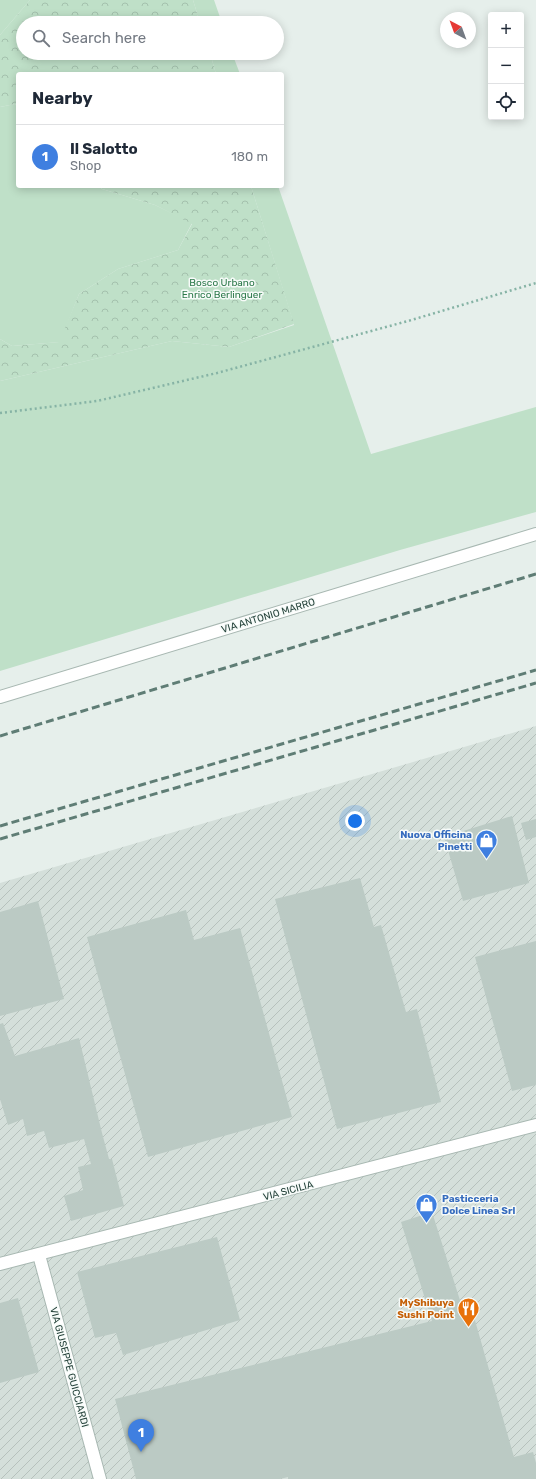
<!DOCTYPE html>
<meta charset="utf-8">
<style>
:root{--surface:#fff;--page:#f6f6f7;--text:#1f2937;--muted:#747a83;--line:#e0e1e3;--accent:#1a73e8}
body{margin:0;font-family:Rubik,sans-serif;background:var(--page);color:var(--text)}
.controls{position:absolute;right:12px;top:12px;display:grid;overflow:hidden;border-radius:4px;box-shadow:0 2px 10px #0003}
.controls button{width:36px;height:36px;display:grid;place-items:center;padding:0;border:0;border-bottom:1px solid var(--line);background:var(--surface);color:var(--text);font:20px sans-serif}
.compass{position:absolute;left:440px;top:12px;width:36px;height:36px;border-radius:50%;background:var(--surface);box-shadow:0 2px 10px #0003;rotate:319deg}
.you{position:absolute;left:355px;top:821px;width:14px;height:14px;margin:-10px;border:3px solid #fff;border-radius:50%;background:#1a73e8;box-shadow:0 0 0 6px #1a73e833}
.badge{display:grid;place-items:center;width:26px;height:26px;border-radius:50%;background:var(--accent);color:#fff;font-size:13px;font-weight:700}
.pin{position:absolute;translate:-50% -33px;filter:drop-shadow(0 1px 2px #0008)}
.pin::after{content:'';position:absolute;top:21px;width:14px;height:12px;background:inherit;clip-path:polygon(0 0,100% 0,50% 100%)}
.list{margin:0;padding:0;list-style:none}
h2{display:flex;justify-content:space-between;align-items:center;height:52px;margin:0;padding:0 16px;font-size:17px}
h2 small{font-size:13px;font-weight:400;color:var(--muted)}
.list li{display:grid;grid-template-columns:26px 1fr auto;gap:12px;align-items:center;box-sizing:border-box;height:64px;padding:0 16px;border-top:1px solid var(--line)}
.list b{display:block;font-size:15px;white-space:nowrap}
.list p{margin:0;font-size:13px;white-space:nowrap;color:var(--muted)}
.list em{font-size:13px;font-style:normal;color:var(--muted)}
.icon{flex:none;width:22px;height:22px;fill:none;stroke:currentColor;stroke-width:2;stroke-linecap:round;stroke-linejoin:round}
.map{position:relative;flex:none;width:536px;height:1479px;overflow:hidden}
.search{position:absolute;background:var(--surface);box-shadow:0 2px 10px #0003;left:16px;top:16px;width:268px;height:44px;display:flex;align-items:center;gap:10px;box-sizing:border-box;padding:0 14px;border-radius:22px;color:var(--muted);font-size:15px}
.panel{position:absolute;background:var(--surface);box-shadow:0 2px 10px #0003;left:16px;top:72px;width:268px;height:116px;border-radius:4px}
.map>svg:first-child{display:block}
.industrial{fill:url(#industrial-furrows)}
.green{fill:#bfe0c8}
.forest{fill:url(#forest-crowns)}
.building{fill:#bbcac4}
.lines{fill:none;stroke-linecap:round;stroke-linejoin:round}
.lane-casing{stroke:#a8b8b2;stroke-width:14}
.street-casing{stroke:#a8b8b2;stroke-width:14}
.path{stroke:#86b3a5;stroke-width:2.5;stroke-dasharray:2 3;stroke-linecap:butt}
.lane{stroke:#fff;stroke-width:12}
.street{stroke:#fff;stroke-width:12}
.rail{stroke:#5f7d75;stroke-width:3;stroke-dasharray:8 4;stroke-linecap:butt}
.labels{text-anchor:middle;stroke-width:3;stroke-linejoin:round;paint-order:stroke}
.park-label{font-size:10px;fill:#2d7a4b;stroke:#f7fbf9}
.street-label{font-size:10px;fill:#24423a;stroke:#f7fbf9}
.shop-label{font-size:10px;font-weight:bold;fill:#366cbe;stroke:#f7fbf9;text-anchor:end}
.food-label{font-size:10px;font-weight:bold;fill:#c56008;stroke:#f7fbf9;text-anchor:end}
</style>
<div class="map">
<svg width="536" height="1479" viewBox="0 0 536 1479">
<defs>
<pattern id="industrial-furrows" width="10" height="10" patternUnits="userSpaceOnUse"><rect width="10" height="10" fill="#d4dfda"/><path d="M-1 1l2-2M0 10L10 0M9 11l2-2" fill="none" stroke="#b6c1bc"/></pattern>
<pattern id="forest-crowns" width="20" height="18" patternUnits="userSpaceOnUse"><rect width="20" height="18" fill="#bfe0c8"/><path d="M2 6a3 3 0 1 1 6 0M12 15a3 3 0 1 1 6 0" fill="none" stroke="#a4c1ad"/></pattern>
</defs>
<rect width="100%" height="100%" fill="#e6efeb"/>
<path class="industrial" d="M536,726V1479H0V883Z"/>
<path class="green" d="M0,0H30L0,35Z
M193,0H214L222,23H200Z
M210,53H232L240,74H216Z
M15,104L18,108V186H99L102,189L155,205L192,223L178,250L118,269L79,294L60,342L12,346L0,339V107Z
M251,186H278L371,454L536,407V512L400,550L0,671V381L172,341L229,347L294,325Z"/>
<path class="forest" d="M30,0H193L200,23H23V53H210L216,74H18V108L15,104L0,107V35Z
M99,186H251L294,324L229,347L172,341L0,381V339L12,346L59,342L79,294L118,269L178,250L192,224L155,205L102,189Z"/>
<path class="building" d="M512,816L529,883L463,901L444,837Z
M536,819V837L526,840L521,823Z
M360,878L374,927L381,925L406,1012L417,1009L441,1102L337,1129L275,899Z
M38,901L64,999L0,1016V912Z
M186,910L194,940L240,928L292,1117L148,1157L87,937Z
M536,941V1085L512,1091L475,957Z
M3,1023L15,1056L79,1038L102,1133L109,1159H112L124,1206L71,1221L64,1196L83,1190L78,1167L91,1164L84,1139L49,1148L44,1131L27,1136L23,1119L8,1125L0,1099V1024Z
M432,1212L464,1313L472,1310L514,1457L533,1452L536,1463V1479H288V1477L280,1479H136L115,1399L432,1321L401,1222Z
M217,1237L240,1320L123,1355L116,1333L95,1338L77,1272Z
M18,1298L39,1372L0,1383V1303Z"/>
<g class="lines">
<defs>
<path id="lane" d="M0,697L536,534"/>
<path id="street" d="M39,1255L100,1479
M0,1264L536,1125"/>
</defs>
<use href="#lane" class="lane-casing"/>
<use href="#street" class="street-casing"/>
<path class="path" d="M0,413L97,401L217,373L408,321L536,283"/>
<use href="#lane" class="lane"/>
<use href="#street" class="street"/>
<path class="rail" d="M0,736L536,574
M0,826L536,670
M0,839L536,683"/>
</g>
<defs>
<symbol id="shop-pin" viewBox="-11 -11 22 30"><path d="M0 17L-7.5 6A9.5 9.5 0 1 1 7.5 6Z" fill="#3f7fe0" stroke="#f7fbf9"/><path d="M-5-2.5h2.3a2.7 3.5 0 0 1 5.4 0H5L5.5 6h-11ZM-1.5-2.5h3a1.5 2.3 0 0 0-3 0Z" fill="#fff"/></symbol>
<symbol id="restaurant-pin" viewBox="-11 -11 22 30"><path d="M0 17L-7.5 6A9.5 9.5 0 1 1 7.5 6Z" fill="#e8710a" stroke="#f7fbf9"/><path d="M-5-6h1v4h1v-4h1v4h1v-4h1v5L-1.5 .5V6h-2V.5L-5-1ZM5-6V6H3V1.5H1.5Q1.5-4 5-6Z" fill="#fff"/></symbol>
</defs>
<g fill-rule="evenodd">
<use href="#shop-pin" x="474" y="828" width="25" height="34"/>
<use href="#shop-pin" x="414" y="1192" width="25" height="34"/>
<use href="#restaurant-pin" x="456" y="1296" width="25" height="34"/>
</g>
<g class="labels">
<g class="park-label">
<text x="222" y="286">Bosco Urbano<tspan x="222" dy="12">Enrico Berlinguer</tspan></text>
</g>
<g class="street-label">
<text transform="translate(268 615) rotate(-17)" y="4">VIA ANTONIO MARRO</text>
<text transform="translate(288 1190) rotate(-15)" y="4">VIA SICILIA</text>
<text transform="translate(70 1367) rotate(75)" y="4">VIA GIUSEPPE GUICCIARDI</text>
</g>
<g class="shop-label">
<text x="472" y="838">Nuova Officina<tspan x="472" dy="12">Pinetti</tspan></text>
<text x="442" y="1202" text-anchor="start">Pasticceria<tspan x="442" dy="12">Dolce Linea Srl</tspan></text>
</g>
<g class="food-label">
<text x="454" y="1306">MyShibuya<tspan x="454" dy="12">Sushi Point</tspan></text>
</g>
</g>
</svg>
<div class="controls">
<button>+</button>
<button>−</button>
<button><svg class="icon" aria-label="locate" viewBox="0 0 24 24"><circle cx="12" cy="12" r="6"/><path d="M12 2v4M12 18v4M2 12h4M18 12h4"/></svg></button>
</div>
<svg class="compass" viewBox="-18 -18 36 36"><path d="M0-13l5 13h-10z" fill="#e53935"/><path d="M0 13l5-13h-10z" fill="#747a83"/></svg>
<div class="you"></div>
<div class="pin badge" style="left:141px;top:1452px;background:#3f7fe0">1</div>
<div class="search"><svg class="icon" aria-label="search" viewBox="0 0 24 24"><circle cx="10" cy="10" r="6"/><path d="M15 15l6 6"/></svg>Search here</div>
<section class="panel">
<h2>Nearby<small></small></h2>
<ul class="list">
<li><span class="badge" style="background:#3f7fe0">1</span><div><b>Il Salotto</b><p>Shop</p></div><em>180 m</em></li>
</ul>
</section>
</div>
